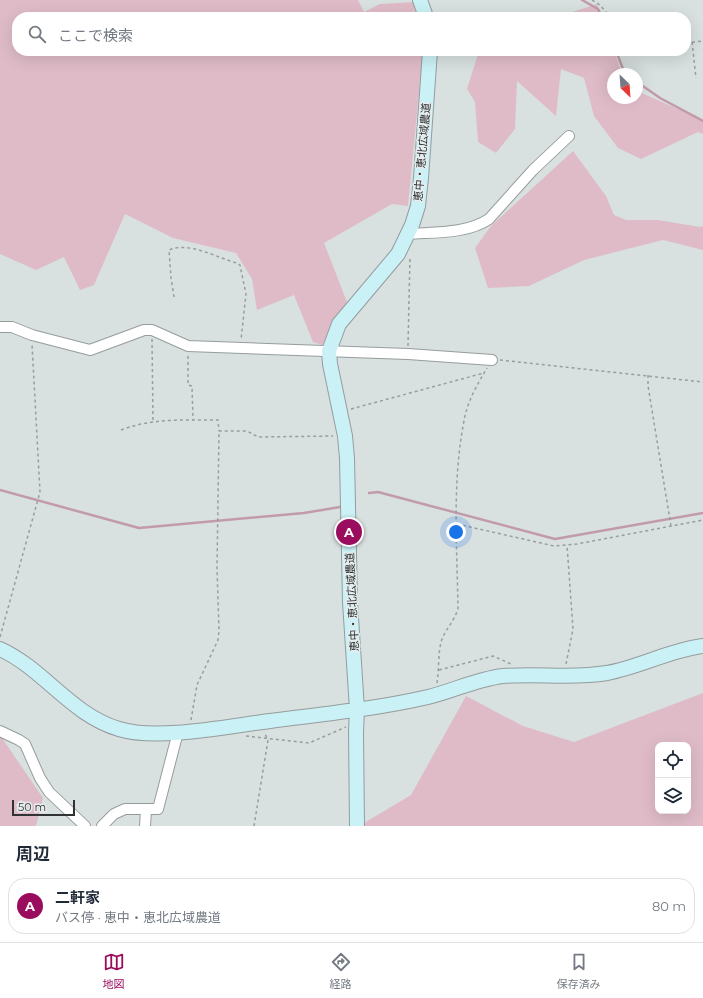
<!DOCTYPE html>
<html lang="ja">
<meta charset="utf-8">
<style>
:root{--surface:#fff;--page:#f2f2f3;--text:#1f2937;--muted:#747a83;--line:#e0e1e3;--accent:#9a0c5d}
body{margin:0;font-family:Montserrat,"Noto Sans JP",sans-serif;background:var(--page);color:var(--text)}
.controls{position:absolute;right:12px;bottom:12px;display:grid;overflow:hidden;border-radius:8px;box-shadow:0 4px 16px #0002}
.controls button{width:36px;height:36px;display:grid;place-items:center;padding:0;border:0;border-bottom:1px solid var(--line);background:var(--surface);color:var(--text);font:20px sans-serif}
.compass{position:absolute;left:607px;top:68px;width:36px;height:36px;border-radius:50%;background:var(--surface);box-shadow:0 4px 16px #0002;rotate:155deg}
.scale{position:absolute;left:12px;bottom:10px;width:63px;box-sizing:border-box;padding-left:4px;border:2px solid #303233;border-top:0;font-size:11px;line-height:14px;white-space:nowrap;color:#303233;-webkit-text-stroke:3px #e6edee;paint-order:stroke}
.you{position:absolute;left:456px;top:532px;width:14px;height:14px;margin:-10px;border:3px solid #fff;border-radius:50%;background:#1a73e8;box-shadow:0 0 0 6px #1a73e833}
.badge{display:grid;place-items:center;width:26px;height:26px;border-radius:50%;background:var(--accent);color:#fff;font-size:13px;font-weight:700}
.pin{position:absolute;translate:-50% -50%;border:2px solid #fff;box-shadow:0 1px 4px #0006}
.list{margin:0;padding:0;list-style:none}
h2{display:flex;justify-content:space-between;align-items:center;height:52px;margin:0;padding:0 16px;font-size:17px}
h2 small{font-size:13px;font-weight:400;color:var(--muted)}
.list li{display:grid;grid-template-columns:26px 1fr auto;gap:12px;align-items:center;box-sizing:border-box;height:56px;margin:0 8px 8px;padding:0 8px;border:1px solid var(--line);border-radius:16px}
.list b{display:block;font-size:15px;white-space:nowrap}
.list p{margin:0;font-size:13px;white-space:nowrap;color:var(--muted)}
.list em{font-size:13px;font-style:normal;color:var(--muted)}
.icon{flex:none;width:22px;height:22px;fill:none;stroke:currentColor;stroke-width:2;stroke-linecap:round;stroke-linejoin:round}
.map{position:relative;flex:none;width:703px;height:826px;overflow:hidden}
.search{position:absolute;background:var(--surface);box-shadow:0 4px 16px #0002;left:12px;right:12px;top:12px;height:44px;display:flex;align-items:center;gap:10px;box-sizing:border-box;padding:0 14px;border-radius:16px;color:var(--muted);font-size:15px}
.sheet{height:116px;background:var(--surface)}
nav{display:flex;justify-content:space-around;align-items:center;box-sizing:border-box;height:56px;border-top:1px solid var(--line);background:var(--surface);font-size:11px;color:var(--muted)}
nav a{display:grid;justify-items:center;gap:2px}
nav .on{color:var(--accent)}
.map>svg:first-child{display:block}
.green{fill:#dfbbc8;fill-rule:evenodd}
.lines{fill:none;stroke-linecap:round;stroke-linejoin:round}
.stream{stroke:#c29baa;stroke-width:2.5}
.street-casing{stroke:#969c9d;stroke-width:12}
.secondary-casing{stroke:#969c9d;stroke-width:16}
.path{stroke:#989d9e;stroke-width:1.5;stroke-dasharray:3 3;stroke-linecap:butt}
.street{stroke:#fff;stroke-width:10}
.secondary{stroke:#caf1f5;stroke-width:14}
.labels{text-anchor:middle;stroke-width:3;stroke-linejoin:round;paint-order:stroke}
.street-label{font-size:11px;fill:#303233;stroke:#e6edee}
</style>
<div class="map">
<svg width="703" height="826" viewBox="0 0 703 826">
<rect width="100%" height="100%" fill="#d9e0e0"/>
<path class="green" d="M0,0H358L364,12L380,4L413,2L416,17H17V51H423L408,206L392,204L324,243L347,302L343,314L322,345L313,342L294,295L257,310L252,279L236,253L173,238L125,214L94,285L80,290L64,257L36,270L0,254Z
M597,4L602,17H557Z
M479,51H614L622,74H613V98H637V91L703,120V134L698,132L641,159L618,148L594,116L584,78L561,69L556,116L517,81L515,129L496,153L478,142L475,102L467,89Z
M573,151L606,196L614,215L626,220H658L700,227L703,226V250L663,240L584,260L529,286L488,288L475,248L491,226Z
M703,693V826H359L411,795L466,696L523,726L574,742ZM658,745H688V811H658Z
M0,735L43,798L36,826H0Z"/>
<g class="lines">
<path class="stream" d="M582,0L598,9L602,17
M616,51L625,74
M637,82L660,98L703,121
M0,490L139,528L304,513L340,507
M369,493L378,492L555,539L703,513"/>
<defs>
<path id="street" d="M408,234C434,232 467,234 489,219L533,170L569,136
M0,327H12L32,335L90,350L144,330H152L188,346L408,354L492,360
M0,731L19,740L25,744L40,778L49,792L85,826
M102,826L114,814L125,809H158L178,732
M145,826L146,810"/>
<path id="secondary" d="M420,0L426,17
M0,649C44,669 71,715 119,729C157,741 229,726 270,721C323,714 376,709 428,697C453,691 477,679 503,676C538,673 572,679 607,673C640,667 670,650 703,646
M357,826L356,732L357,709L350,602L347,458L345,436L330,364L329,351L339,324L398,254L412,225L418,206L421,178L430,51"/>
</defs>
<use href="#street" class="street-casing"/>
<use href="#secondary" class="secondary-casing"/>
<path class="path" d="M592,0L600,5L610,17
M692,42L696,78
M686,43L703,41
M174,297L171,278L169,250C189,241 217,258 237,263L240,265L246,294L241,340
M152,339L153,421
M408,346L410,256
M188,356V385L192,386L193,420
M500,360L703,382
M648,375V386L671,526
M351,409L484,373
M121,430C152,418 186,420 218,420L219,431
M457,524L554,546L577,544L703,520
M0,637L40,492L32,344
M566,664L573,629L567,545
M439,670L493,656L511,664
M437,683C439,670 438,655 441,642C445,629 455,621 458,608C457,546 452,482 464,421C467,402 477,385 487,368
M191,720L197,685L218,640L219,630L217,568L219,431H247L258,437L333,436
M246,736L309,743L346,727
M254,826L268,740L264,732"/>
<use href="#street" class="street"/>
<use href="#secondary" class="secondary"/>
</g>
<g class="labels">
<g class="street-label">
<text transform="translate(422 152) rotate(-85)" y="4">恵中・恵北広域農道</text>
<text transform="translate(352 602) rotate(-93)" y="4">恵中・恵北広域農道</text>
</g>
</g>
</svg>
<div class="controls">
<button><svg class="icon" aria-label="locate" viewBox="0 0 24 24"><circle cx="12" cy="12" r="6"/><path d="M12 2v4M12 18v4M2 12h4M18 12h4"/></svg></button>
<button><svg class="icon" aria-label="layers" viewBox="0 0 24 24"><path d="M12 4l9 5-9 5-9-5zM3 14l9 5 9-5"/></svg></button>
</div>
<svg class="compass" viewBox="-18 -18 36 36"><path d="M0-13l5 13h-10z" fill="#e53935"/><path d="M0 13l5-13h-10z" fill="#747a83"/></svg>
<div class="scale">50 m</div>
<div class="you"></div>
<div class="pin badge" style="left:349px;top:532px">A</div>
<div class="search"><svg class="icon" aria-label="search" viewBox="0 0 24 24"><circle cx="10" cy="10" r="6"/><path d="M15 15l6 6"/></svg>ここで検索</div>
</div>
<section class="sheet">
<h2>周辺<small></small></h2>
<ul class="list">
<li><span class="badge">A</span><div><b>二軒家</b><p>バス停 · 恵中・恵北広域農道</p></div><em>80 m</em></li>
</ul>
</section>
<nav>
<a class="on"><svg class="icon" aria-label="map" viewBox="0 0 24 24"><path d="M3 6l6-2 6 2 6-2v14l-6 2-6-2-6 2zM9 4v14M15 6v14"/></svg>地図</a>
<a><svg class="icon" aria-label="directions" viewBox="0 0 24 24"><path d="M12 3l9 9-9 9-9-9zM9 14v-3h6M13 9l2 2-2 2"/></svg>経路</a>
<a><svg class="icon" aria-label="saved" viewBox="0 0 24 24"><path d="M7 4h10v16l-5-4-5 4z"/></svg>保存済み</a>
</nav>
